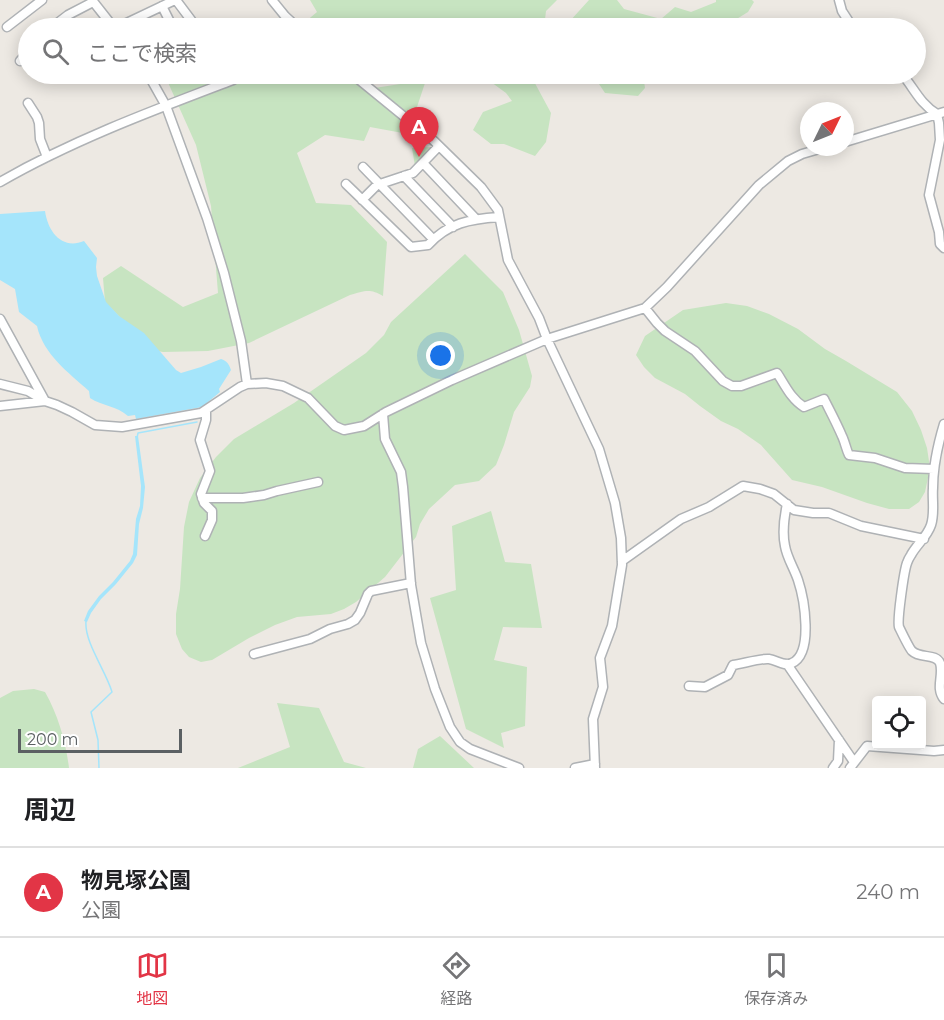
<!DOCTYPE html>
<html lang="ja">
<meta charset="utf-8">
<style>
:root{--surface:#fff;--page:#f6f6f6;--text:#202124;--muted:#757577;--line:#e0e0e0;--accent:#e23546}
body{margin:0;font-family:Montserrat,"Noto Sans JP",sans-serif;background:var(--page);color:var(--text)}
.controls{position:absolute;right:18px;bottom:18px;display:grid;overflow:hidden;border-radius:6px;box-shadow:0 3px 15px #0003}
.controls button{width:54px;height:54px;display:grid;place-items:center;padding:0;border:0;border-bottom:2px solid var(--line);background:var(--surface);color:var(--text);font:30px sans-serif}
.compass{position:absolute;left:800px;top:102px;width:54px;height:54px;border-radius:50%;background:var(--surface);box-shadow:0 3px 15px #0003;rotate:47deg}
.scale{position:absolute;left:18px;bottom:15px;width:164px;box-sizing:border-box;padding-left:6px;border:3px solid #5b6063;border-top:0;font-size:16px;line-height:21px;white-space:nowrap;color:#5b6063;-webkit-text-stroke:4px #fff;paint-order:stroke}
.you{position:absolute;left:441px;top:356px;width:21px;height:21px;margin:-15px;border:4px solid #fff;border-radius:50%;background:#1a73e8;box-shadow:0 0 0 9px #1a73e833}
.badge{display:grid;place-items:center;width:39px;height:39px;border-radius:50%;background:var(--accent);color:#fff;font-size:20px;font-weight:700}
.pin{position:absolute;translate:-50% -50px;filter:drop-shadow(0 2px 3px #0008)}
.pin::after{content:'';position:absolute;top:32px;width:21px;height:18px;background:inherit;clip-path:polygon(0 0,100% 0,50% 100%)}
.list{margin:0;padding:0;list-style:none}
h2{display:flex;justify-content:space-between;align-items:center;height:78px;margin:0;padding:0 24px;font-size:26px}
h2 small{font-size:20px;font-weight:400;color:var(--muted)}
.list li{display:grid;grid-template-columns:39px 1fr auto;gap:18px;align-items:center;box-sizing:border-box;height:90px;padding:0 24px;border-top:2px solid var(--line)}
.list b{display:block;font-size:22px;white-space:nowrap}
.list p{margin:0;font-size:20px;white-space:nowrap;color:var(--muted)}
.list em{font-size:20px;font-style:normal;color:var(--muted)}
.icon{flex:none;width:33px;height:33px;fill:none;stroke:currentColor;stroke-width:2;stroke-linecap:round;stroke-linejoin:round}
.map{position:relative;flex:none;width:944px;height:768px;overflow:hidden}
.search{position:absolute;background:var(--surface);box-shadow:0 3px 15px #0003;left:18px;right:18px;top:18px;height:66px;display:flex;align-items:center;gap:15px;box-sizing:border-box;padding:0 21px;border-radius:33px;color:var(--muted);font-size:22px}
.sheet{height:168px;background:var(--surface)}
nav{display:flex;justify-content:space-around;align-items:center;box-sizing:border-box;height:84px;border-top:2px solid var(--line);background:var(--surface);font-size:16px;color:var(--muted)}
nav a{display:grid;justify-items:center;gap:3px}
nav .on{color:var(--accent)}
.map>svg:first-child{display:block}
.green{fill:#c7e4c1}
.water{fill:#a5e5fb}
.lines{fill:none;stroke-linecap:round;stroke-linejoin:round}
.stream{stroke:#a5e5fb;stroke-width:1.5}
.minor-casing{stroke:#afb2b5;stroke-width:11}
.minor{stroke:#fff;stroke-width:8}
</style>
<div class="map">
<svg width="944" height="768" viewBox="0 0 944 768">
<rect width="100%" height="100%" fill="#ede9e3"/>
<path class="green" d="M310,0H557L546,11L544,28H454L418,22L414,28H319L305,22L317,12Z
M589,0H617L624,9L661,19L675,7L691,12L716,2V0H752L754,2L748,12L722,28H566L569,22Z
M177,74H352L368,89L426,80L408,134L370,127L364,141L325,135L297,153L316,203L351,205L387,242L383,296C370,288 364,291 350,295L249,343L208,351L163,352L152,350L105,302L103,278L121,266L183,307L218,293L211,206L196,145L166,78Z
M480,74H530L551,113L546,142L535,156L504,144H491L473,130L483,112L512,101L506,93Z
M566,74H643L645,88L638,96L605,93L597,81L573,83Z
M434,147L415,166L412,148Z
M465,254L503,292L519,330L532,376L530,387L514,412L504,445L496,465L479,481L455,485L429,509L420,524L416,537L385,577L356,602L344,609L331,614L297,617L275,625L249,638L212,660L201,662L189,657L182,649L176,634V614L180,589L184,527L189,502L200,478L216,457L234,439L294,403L366,353L384,335L391,322Z
M726,303L747,306L769,314L798,329L825,349L846,361L897,392L912,411L921,430L927,448L930,468L925,492L919,502L909,509H889L867,503L822,487L792,480L761,445L738,429L721,421L700,406L685,394L655,378L644,367L636,355L645,336L683,310Z
M491,511L505,562L531,564L542,628L503,627L494,660L527,667L525,726L501,733L504,748L466,729L430,598L456,590L452,526Z
M34,689L45,692C58,715 66,742 69,768H0V698L13,691Z
M277,703L319,708L344,762L366,768H238L290,747Z
M440,736L474,768H413L418,749Z"/>
<path class="water" d="M45,211C48,232 62,250 84,241L97,258L96,267L97,276L106,302L119,316L144,333L176,370L181,373L201,367L221,359C227,361 229,364 231,370L219,389L220,392L202,407L136,419L135,415L128,416C117,406 102,406 90,398L89,391C69,373 43,354 37,326L19,312L15,289L0,280V214Z
M135,436H138L145,487L143,508L139,524L137,555L133,563L116,584L101,599L91,613L87,622L84,621L88,611L99,596L113,582L130,561L133,554L136,519L140,506L141,486Z"/>
<g class="lines">
<path class="stream" d="M137,438L138,433L197,422
M86,621C84,642 106,671 112,692L91,712L98,740L99,768"/>
<defs>
<path id="minor" d="M92,0L114,28
M176,0L197,28
M272,0L285,16L298,28
M839,0L842,11L853,28
M162,6L173,28
M7,27L42,0
M51,28L68,15L93,2
M116,28L175,0
M20,61L28,52
M148,74L166,106L207,218L224,273L241,341L247,384
M352,74L434,141L481,187L498,210L508,260L539,318L547,339L599,449L615,503L621,538L622,565L612,626L600,658L603,687L593,719L595,768
M902,74C914,88 920,104 937,114L939,123L940,140L929,195L939,232L940,244L944,248
M28,103L37,117L39,123L40,139L47,157
M845,142L944,112
M423,163L476,219
M363,167L433,239
M404,176L453,227
M0,182C73,140 154,110 233,80L239,74
M346,184L411,247L428,245C448,223 470,219 499,217
M362,200L377,185L413,173L439,146
M645,308L657,323L665,331L695,351L723,381L732,386H741L777,373C785,385 791,399 804,407L824,399C830,411 837,424 842,436C845,442 846,449 849,455L875,458L905,468L934,469
M0,319L45,401
M0,384L28,391L45,401
M0,406L45,401L57,405L72,412L95,425L122,427L201,413L240,387L247,384L266,383L283,386L308,398L335,426L344,430L364,426L386,412L452,380L547,339L645,308L667,287L759,185L788,161L802,154L826,147
M383,414L385,439L401,472L403,487L411,585L421,643L435,689L450,727L460,742L470,749L519,768
M944,424C938,444 933,467 933,488C932,500 935,513 931,525C927,537 917,544 911,555C909,558 908,560 907,563C904,571 897,620 899,627C901,631 909,648 912,651C920,659 936,653 940,663C944,675 935,688 944,699
M202,498H243L264,495L277,491L318,482
M205,536L212,520V511L204,503L201,494L210,471L200,440L206,420V410
M622,561L681,519L709,507L743,486L760,489L774,494L794,510L813,513H829L861,526L924,539
M254,654L310,639L330,629L348,624L355,620L360,613L368,594L371,591L411,583
M787,664L854,762
M689,686L705,687L728,675L733,665C742,664 761,658 769,659C777,660 784,667 792,663C814,653 804,598 798,580C794,568 787,558 785,546C782,532 784,518 787,504
M575,768L595,764
M833,768L838,761L839,740
M850,768L867,746L934,751L944,750"/>
</defs>
<use href="#minor" class="minor-casing"/>
<use href="#minor" class="minor"/>
</g>
</svg>
<div class="controls">
<button><svg class="icon" aria-label="locate" viewBox="0 0 24 24"><circle cx="12" cy="12" r="6"/><path d="M12 2v4M12 18v4M2 12h4M18 12h4"/></svg></button>
</div>
<svg class="compass" viewBox="-18 -18 36 36"><path d="M0-13l5 13h-10z" fill="#e53935"/><path d="M0 13l5-13h-10z" fill="#757577"/></svg>
<div class="scale">200 m</div>
<div class="you"></div>
<div class="pin badge" style="left:419px;top:157px">A</div>
<div class="search"><svg class="icon" aria-label="search" viewBox="0 0 24 24"><circle cx="10" cy="10" r="6"/><path d="M15 15l6 6"/></svg>ここで検索</div>
</div>
<section class="sheet">
<h2>周辺<small></small></h2>
<ul class="list">
<li><span class="badge">A</span><div><b>物見塚公園</b><p>公園</p></div><em>240 m</em></li>
</ul>
</section>
<nav>
<a class="on"><svg class="icon" aria-label="map" viewBox="0 0 24 24"><path d="M3 6l6-2 6 2 6-2v14l-6 2-6-2-6 2zM9 4v14M15 6v14"/></svg>地図</a>
<a><svg class="icon" aria-label="directions" viewBox="0 0 24 24"><path d="M12 3l9 9-9 9-9-9zM9 14v-3h6M13 9l2 2-2 2"/></svg>経路</a>
<a><svg class="icon" aria-label="saved" viewBox="0 0 24 24"><path d="M7 4h10v16l-5-4-5 4z"/></svg>保存済み</a>
</nav>
